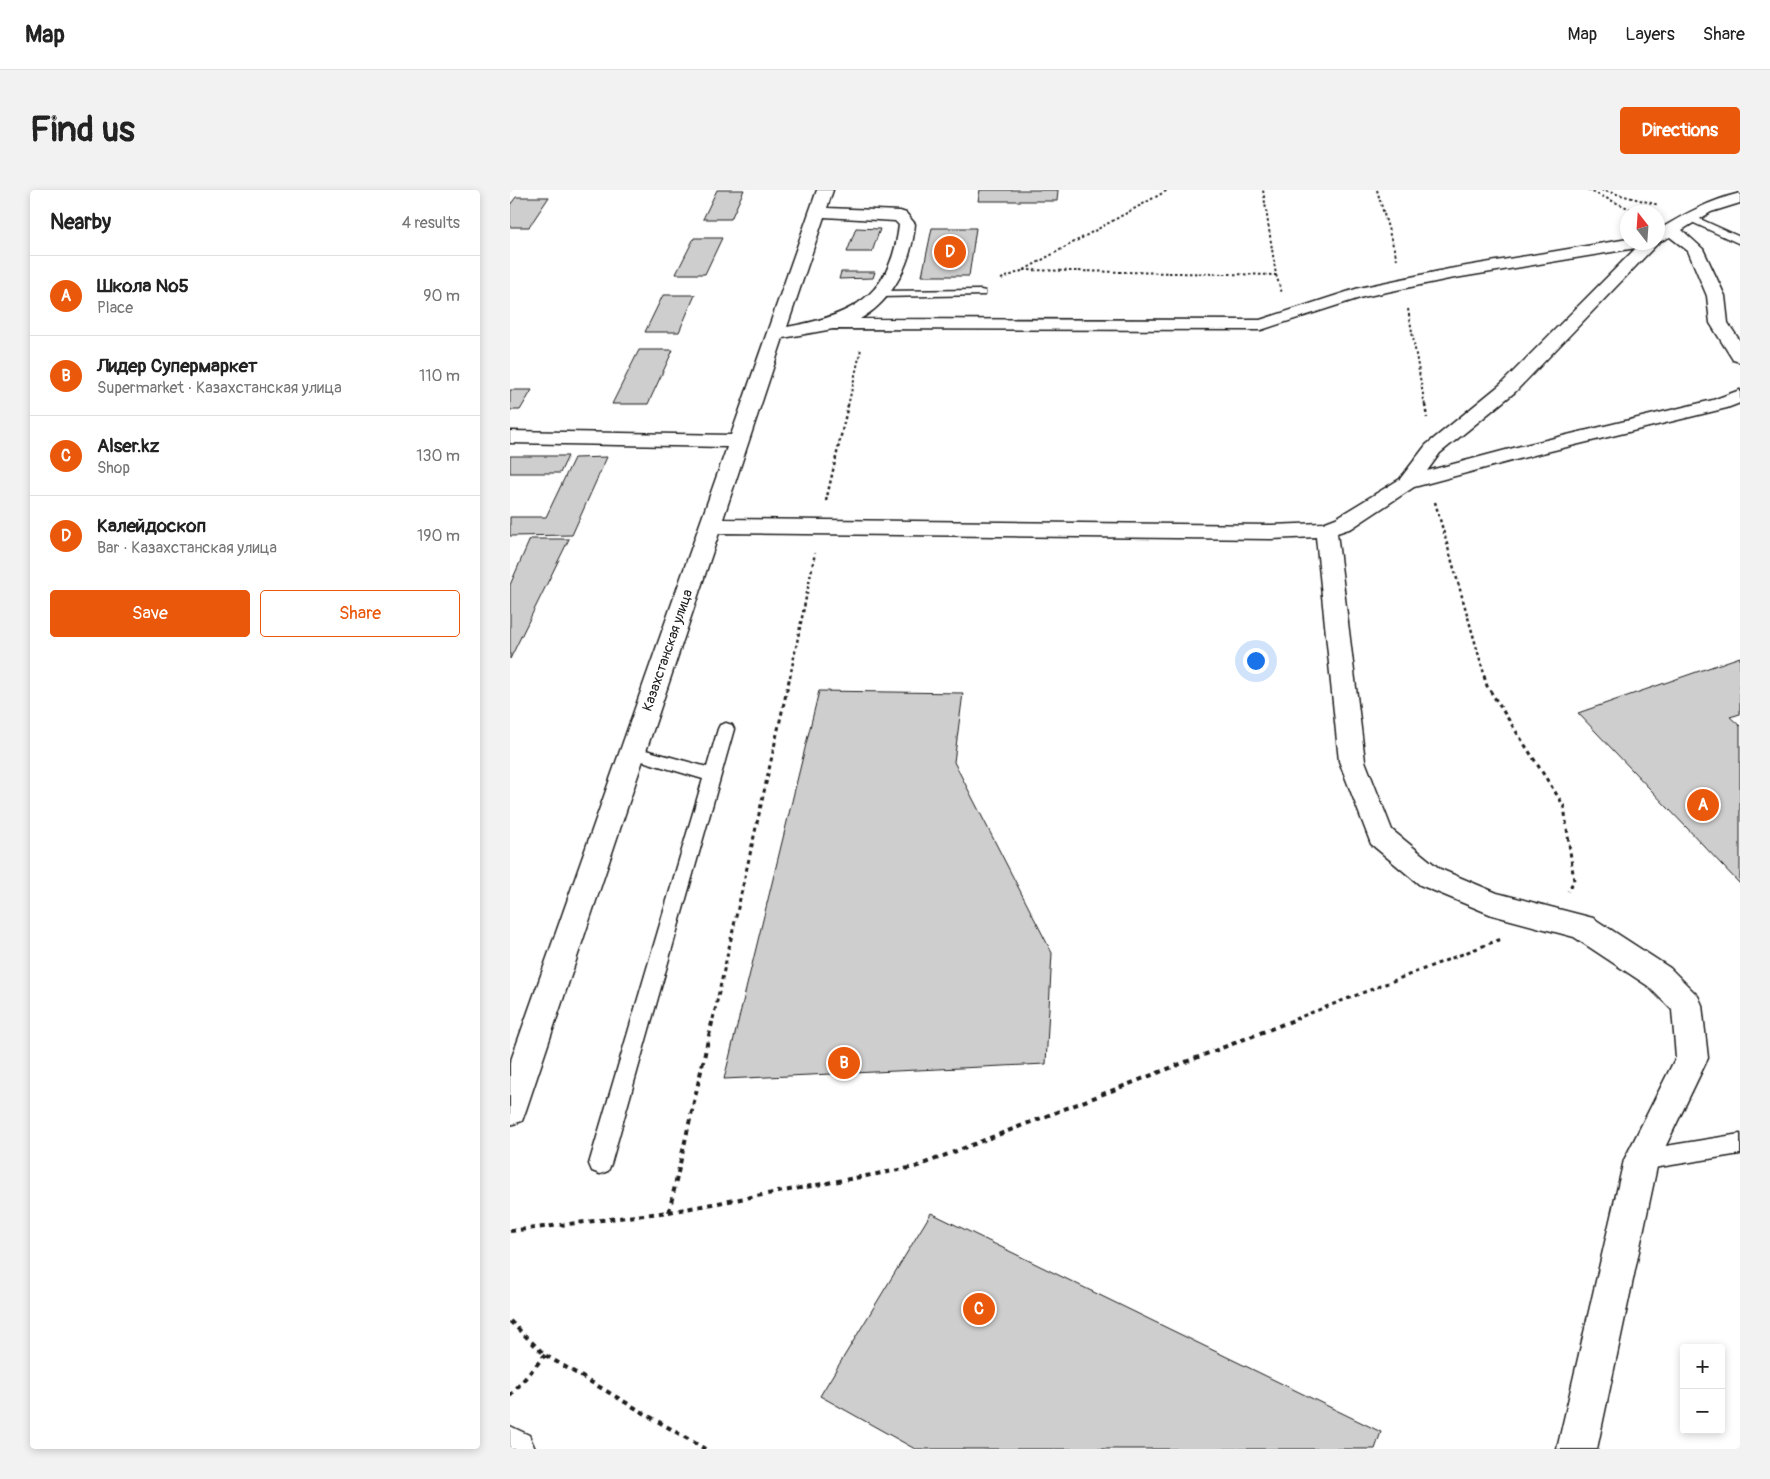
<!DOCTYPE html>
<meta charset="utf-8">
<style>
:root{--surface:#fff;--page:#f2f2f2;--text:#222;--muted:#767676;--line:#e0e0e0;--accent:#ea580c}
body{margin:0;font-family:Pangolin,sans-serif;background:var(--page);color:var(--text)}
.controls{position:absolute;right:15px;bottom:15px;display:grid;overflow:hidden;border-radius:5px;box-shadow:0 2px 8px #0003}
.controls button{width:45px;height:45px;display:grid;place-items:center;padding:0;border:0;border-bottom:1px solid var(--line);background:var(--surface);color:var(--text);font:25px sans-serif}
.compass{position:absolute;left:1110px;top:15px;width:45px;height:45px;border-radius:50%;background:var(--surface);box-shadow:0 2px 8px #0003;rotate:343deg}
.you{position:absolute;left:745px;top:470px;width:18px;height:18px;margin:-12px;border:4px solid #fff;border-radius:50%;background:#1a73e8;box-shadow:0 0 0 8px #1a73e833}
.badge{display:grid;place-items:center;width:32px;height:32px;border-radius:50%;background:var(--accent);color:#fff;font-size:16px;font-weight:700}
.pin{position:absolute;translate:-50% -50%;border:2px solid #fff;box-shadow:0 1px 5px #0006}
.list{margin:0;padding:0;list-style:none}
h2{display:flex;justify-content:space-between;align-items:center;height:65px;margin:0;padding:0 20px;font-size:21px}
h2 small{font-size:16px;font-weight:400;color:var(--muted)}
.list li{display:grid;grid-template-columns:32px 1fr auto;gap:15px;align-items:center;box-sizing:border-box;height:80px;padding:0 20px;border-top:1px solid var(--line)}
.list b{display:block;font-size:19px;white-space:nowrap}
.list p{margin:0;font-size:16px;white-space:nowrap;color:var(--muted)}
.list em{font-size:16px;font-style:normal;color:var(--muted)}
.actions{display:flex;gap:10px;padding:15px 20px}
.actions a{flex:1;padding:11px 0;border:1px solid var(--accent);border-radius:5px;text-align:center;font-size:18px;color:var(--accent)}
.actions .main{background:var(--accent);color:#fff}
.map{position:relative;flex:none;width:1230px;height:1259px;overflow:hidden;border-radius:5px}
header{display:flex;align-items:center;gap:30px;box-sizing:border-box;height:70px;padding:0 25px;background:var(--surface);border-bottom:1px solid var(--line)}
header strong{font-size:24px}
nav{display:flex;gap:28px;margin-inline-start:auto;font-size:18px}
.intro{display:flex;align-items:center;justify-content:space-between;box-sizing:border-box;height:120px;padding:0 30px}
h1{margin:0;font-size:35px}
.button{padding:12px 22px;border-radius:5px;background:var(--accent);color:#fff;font-size:18px;font-weight:700}
main{display:flex;gap:30px;padding:0 30px}
aside{flex:1;background:var(--surface);border-radius:5px;box-shadow:0 2px 8px #0003}
.map>svg:first-child{display:block}
.building{fill:#cecece;stroke:#1c1c1c}
.lines{fill:none;stroke-linecap:round;stroke-linejoin:round}
.lane-casing{stroke:#1c1c1c;stroke-width:3}
.street-casing{stroke:#1c1c1c;stroke-width:3}
.path-far3{stroke:#1c1c1c;stroke-width:2;stroke-dasharray:2.5 2.5;stroke-linecap:butt}
.path-far2{stroke:#1c1c1c;stroke-width:2.5;stroke-dasharray:3 3;stroke-linecap:butt}
.path-far1{stroke:#1c1c1c;stroke-width:3;stroke-dasharray:4 4;stroke-linecap:butt}
.path{stroke:#1c1c1c;stroke-width:4;stroke-dasharray:5 5;stroke-linecap:butt}
.lane{fill:#fff;fill-rule:evenodd}
.street{fill:#fff;fill-rule:evenodd}
.labels{text-anchor:middle;stroke-width:5;stroke-linejoin:round;paint-order:stroke}
.street-label{font-size:14px;fill:#1c1c1c;stroke:#fff}
</style>
<header>
<strong>Map</strong>
<nav><a>Map</a><a>Layers</a><a>Share</a></nav>
</header>
<div class="intro"><h1>Find us</h1><a class="button">Directions</a></div>
<main>
<aside>
<h2>Nearby<small>4 results</small></h2>
<ul class="list">
<li><span class="badge">A</span><div><b>Школа №5</b><p>Place</p></div><em>90 m</em></li>
<li><span class="badge">B</span><div><b>Лидер Супермаркет</b><p>Supermarket · Казахстанская улица</p></div><em>110 m</em></li>
<li><span class="badge">C</span><div><b>Alser.kz</b><p>Shop</p></div><em>130 m</em></li>
<li><span class="badge">D</span><div><b>Калейдоскоп</b><p>Bar · Казахстанская улица</p></div><em>190 m</em></li>
</ul>
<div class="actions"><a class="main">Save</a><a>Share</a></div>
</aside>
<div class="map">
<svg width="1230" height="1259" viewBox="0 0 1230 1259">
<rect width="100%" height="100%" fill="#fff"/>
<filter id="ink" filterUnits="userSpaceOnUse"><feTurbulence type="fractalNoise" baseFrequency=".02" numOctaves="2"/><feDisplacementMap in="SourceGraphic" scale="10" xChannelSelector="R" yChannelSelector="G"/><feConvolveMatrix kernelMatrix="1 2 1 2 8 2 1 2 1" color-interpolation-filters="sRGB"/></filter>
<g filter="url(#ink)">
<path class="building" d="M207,0H234L221,29H193Z
M470,0H548L547,11H468Z
M6,7H39L19,37H0V15Z
M346,38L370,39L362,62H337Z
M422,38H466L459,86H412Z
M184,48H212L195,84H166Z
M331,82H365L363,88L329,89Z
M153,105H185L169,142H135Z
M129,160H163L138,214H102Z
M0,200H22L10,220H0Z
M0,266H58L50,283H0Z
M97,267L62,345L0,346V327H36L64,268Z
M20,349H59L0,469V395Z
M1230,467V524L1220,527L1230,536V694L1068,523Z
M309,501L453,503L444,572L542,763L536,874L214,889Z
M421,1023L871,1242L865,1259H405L310,1206Z"/>
<g class="lines">
<defs>
<path id="lane" d="M1179,24L1230,47V54L1175,29V25Z
M471,100L475,101V105L370,107L364,104L370,101Z
M216,533L222,535L224,539L211,585L101,974L98,981L90,984L82,981L79,974L193,589L115,566L113,562L115,558L121,556L197,577L208,539L210,535Z
M1230,944V964L1131,980L1123,977L1120,970L1123,963L1131,960Z"/>
<path id="street" d="M307,0H323L317,18L390,21L396,23L405,34C402,71 384,110 350,129L750,130L849,98L939,79L1118,49V52H1148V40C1175,24 1198,11 1230,3V13L1201,22L1172,40L1193,59L1215,106L1218,133L1230,151V172L1223,170L1200,133L1197,106L1178,61L1160,47L1149,52L1005,202L930,263L917,281L1011,256L1203,210L1230,200V213L1217,218L1024,265L904,297L842,338L827,343L855,571L882,640L930,679L987,703L1083,728L1160,778L1188,806L1192,815L1198,868L1148,972L1087,1259H1047L1114,970L1166,867L1162,820L1138,796L1064,747L982,725L910,695L861,654L829,571L806,347L761,349L209,343L16,920L12,931L0,935V873L217,257L0,253V241L221,245ZM314,27L385,31L389,35C381,106 342,126 277,137ZM1126,58L991,194L916,255L890,289L826,328L813,333L761,335L213,329L273,148L323,139L751,140L853,107L939,89Z
M0,1236L19,1245L25,1259H0Z"/>
</defs>
<use href="#lane" class="lane-casing"/>
<use href="#street" class="street-casing"/>
<path class="path-far3" d="M867,0L887,69
M1078,0L1127,22
M1091,0L1149,15
M514,80L766,85L753,0
M766,85L772,103
M491,89L514,80L658,0
M898,119L915,216
M338,216L351,159"/>
<path class="path-far2" d="M915,215L917,228
M316,311L338,215
M925,312L975,487
M280,487L305,363"/>
<path class="path-far1" d="M974,486L977,496L1054,616L1064,691L1058,701
M203,829L280,486
M785,829L991,749"/>
<path class="path" d="M159,1022L203,828
M0,1041L159,1022L405,977L789,828
M0,1131L35,1165L195,1259
M0,1206L35,1165"/>
<use href="#lane" class="lane"/>
<use href="#street" class="street"/>
</g>
</g>
<g class="labels">
<g class="street-label">
<text transform="translate(157 460) rotate(-71)" y="5">Казахстанская улица</text>
</g>
</g>
</svg>
<div class="controls">
<button>+</button>
<button>−</button>
</div>
<svg class="compass" viewBox="-18 -18 36 36"><path d="M0-13l5 13h-10z" fill="#e53935"/><path d="M0 13l5-13h-10z" fill="#767676"/></svg>
<div class="you"></div>
<div class="pin badge" style="left:1193px;top:615px">A</div>
<div class="pin badge" style="left:334px;top:873px">B</div>
<div class="pin badge" style="left:469px;top:1119px">C</div>
<div class="pin badge" style="left:440px;top:62px">D</div>
</div>
</main>
